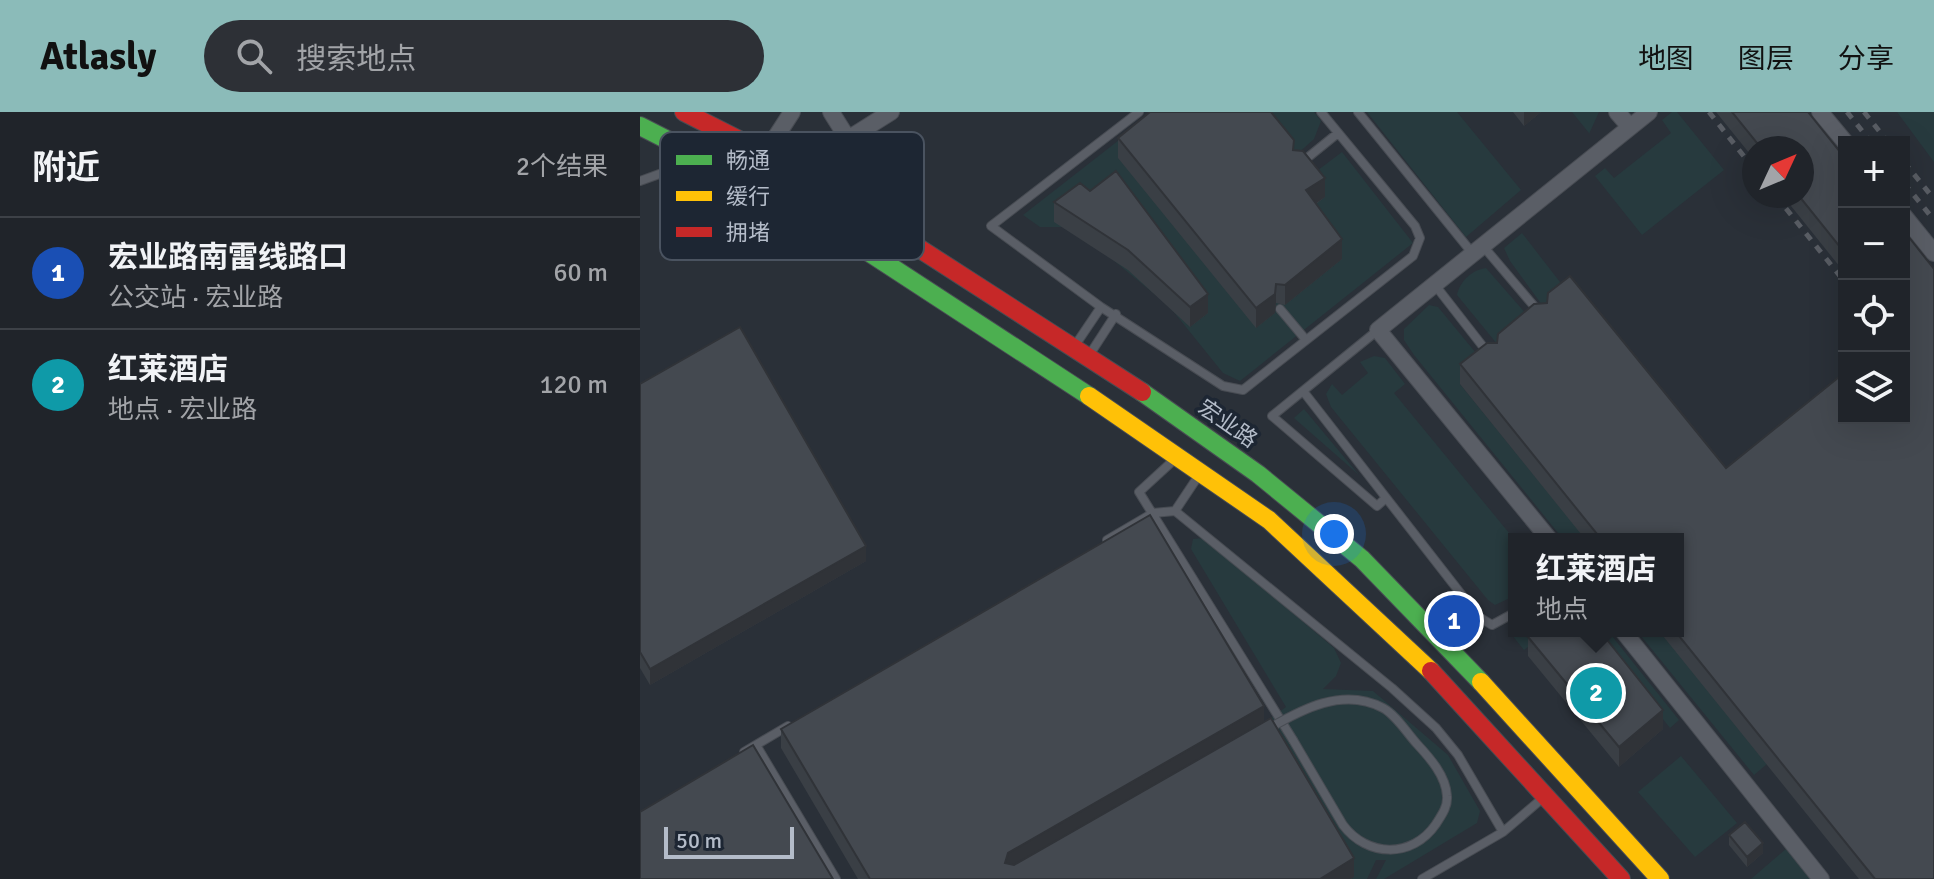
<!DOCTYPE html>
<html lang="zh">
<meta charset="utf-8">
<style>
:root{--surface:#20242a;--page:#2d3036;--text:#f1f3f6;--muted:#a2a4a8;--line:#3d4147;--accent:#8bbbb9}
body{margin:0;font-family:Signika,"Noto Sans SC",sans-serif;background:var(--page);color:var(--text)}
.controls{position:absolute;right:24px;top:24px;display:grid;overflow:hidden;border-radius:0px;box-shadow:0 8px 32px #0002}
.controls button{width:72px;height:72px;display:grid;place-items:center;padding:0;border:0;border-bottom:2px solid var(--line);background:var(--surface);color:var(--text);font:40px sans-serif}
.compass{position:absolute;left:1102px;top:24px;width:72px;height:72px;border-radius:50%;background:var(--surface);box-shadow:0 8px 32px #0002;rotate:46deg}
.scale{position:absolute;left:24px;bottom:20px;width:130px;box-sizing:border-box;padding-left:8px;border:4px solid #b4bcc9;border-top:0;font-size:22px;line-height:28px;white-space:nowrap;color:#b4bcc9;-webkit-text-stroke:6px #1d2633;paint-order:stroke}
.you{position:absolute;left:694px;top:422px;width:28px;height:28px;margin:-20px;border:6px solid #fff;border-radius:50%;background:#1a73e8;box-shadow:0 0 0 12px #1a73e833}
.badge{display:grid;place-items:center;width:52px;height:52px;border-radius:50%;background:var(--accent);color:#fff;font-size:26px;font-weight:700}
.pin{position:absolute;translate:-50% -50%;border:4px solid #fff;box-shadow:0 2px 8px #0006}
.popup{position:absolute;left:868px;top:421px;width:176px;height:104px;box-sizing:border-box;display:grid;place-content:center;border-radius:0px;background:var(--surface);filter:drop-shadow(0 2px 6px #0005);font-size:26px;white-space:nowrap;color:var(--muted)}
.popup b{font-size:30px;color:var(--text)}
.popup::after{content:'';position:absolute;left:50%;top:100%;margin-left:-16px;border:16px solid transparent;border-top-color:var(--surface)}
.list{margin:0;padding:0;list-style:none}
h2{display:flex;justify-content:space-between;align-items:center;height:104px;margin:0;padding:0 32px;font-size:34px}
h2 small{font-size:26px;font-weight:400;color:var(--muted)}
.list li{display:grid;grid-template-columns:52px 1fr auto;gap:24px;align-items:center;box-sizing:border-box;height:112px;padding:0 32px;border-top:2px solid var(--line)}
.list b{display:block;font-size:30px;white-space:nowrap}
.list p{margin:0;font-size:26px;white-space:nowrap;color:var(--muted)}
.list em{font-size:26px;font-style:normal;color:var(--muted)}
.icon{flex:none;width:44px;height:44px;fill:none;stroke:currentColor;stroke-width:2;stroke-linecap:round;stroke-linejoin:round}
.map{position:relative;flex:none;width:1294px;height:767px;overflow:hidden}
header{display:flex;align-items:center;gap:48px;box-sizing:border-box;height:112px;padding:0 40px;background:var(--accent);color:#111}
header strong{font-size:38px}
nav{display:flex;gap:44px;margin-inline-start:auto;font-size:28px}
.search{width:560px;height:72px;background:var(--page);display:flex;align-items:center;gap:20px;box-sizing:border-box;padding:0 28px;border-radius:44px;color:var(--muted);font-size:30px}
main{display:flex}
aside{flex:1;background:var(--surface)}
.map>svg:first-child{display:block}
.green{fill:#273a3e}
.lines{fill:none;stroke-linecap:round;stroke-linejoin:round}
.lane-casing{stroke:#484c53;stroke-width:10}
.street-casing{stroke:#484c53;stroke-width:18}
.fast-casing{stroke:#484c53;stroke-width:20}
.slow-casing{stroke:#484c53;stroke-width:20}
.jam-casing{stroke:#484c53;stroke-width:20}
.lane{stroke:#5a5e66;stroke-width:8}
.street{stroke:#5a5e66;stroke-width:16}
.fast{stroke:#4caf50;stroke-width:18}
.slow{stroke:#ffc107;stroke-width:18}
.jam{stroke:#c62828;stroke-width:18}
.rail{stroke:#595d64;stroke-width:5;stroke-dasharray:8 8;stroke-linecap:butt}
.lane-bridge-casing{stroke:#484c53;stroke-width:10;stroke-linecap:butt}
.lane-bridge{stroke:#5a5e66;stroke-width:8}
.wall{fill:#3a3f45}
.shaded-wall{fill:#303338}
.building{fill:#444950;stroke:#303338;stroke-width:2}
.labels{text-anchor:middle;stroke-width:7;stroke-linejoin:round;paint-order:stroke}
.street-label{font-size:22px;fill:#b4bcc9;stroke:#1d2633}
.key{fill:#1d2633;stroke:#4a5360;stroke-width:2}
.key-label{font-size:22px;fill:#b4bcc9}
</style>
<header>
<strong>Atlasly</strong>
<div class="search"><svg class="icon" aria-label="search" viewBox="0 0 24 24"><circle cx="10" cy="10" r="6"/><path d="M15 15l6 6"/></svg>搜索地点</div>
<nav><a>地图</a><a>图层</a><a>分享</a></nav>
</header>
<main>
<aside>
<h2>附近<small>2个结果</small></h2>
<ul class="list">
<li><span class="badge" style="background:#1a4fb4">1</span><div><b>宏业路南雷线路口</b><p>公交站 · 宏业路</p></div><em>60 m</em></li>
<li><span class="badge" style="background:#0f9aa8">2</span><div><b>红莱酒店</b><p>地点 · 宏业路</p></div><em>120 m</em></li>
</ul>
</aside>
<div class="map">
<svg width="1294" height="767" viewBox="0 0 1294 767">
<rect width="100%" height="100%" fill="#2a3038"/>
<path class="green" d="M515,0H674L681,9L674,27L645,53L661,71L702,40L773,131L600,269L583,261L529,194L433,115H400L383,103Z
M727,0H817L881,78L826,125Z
M932,0H959L949,22V21Z
M1032,0H1037L1084,58L1002,123L955,64L965,56L974,66L1031,21L1022,8Z
M1257,0H1294V50Z
M882,121L930,183L908,201L870,149L864,136Z
M846,156L895,212L862,238L817,183C820,169 832,158 846,156Z
M789,193L798,195L845,252L820,272L946,427H923L774,243L764,228V217Z
M734,244L745,246L765,272L754,281L874,427V484L855,493L848,488L691,295L686,282L692,272L702,283L728,261L720,250Z
M664,297L719,363L654,306Z
M564,426L694,536L701,551L696,564L683,577L733,579L808,643L840,699L837,711L744,767H736L746,748H736L727,767H711L623,612L646,595L551,437L553,427Z
M874,513V519H909L884,538L868,518Z
M953,519H968L1039,608L1030,616Z
M997,519H1020L1127,652L1114,663Z
M1041,644L1097,711L1055,745L998,680Z
M1147,736L1171,767H1111Z"/>
<g class="lines">
<defs>
<path id="lane" d="M499,0L351,114L461,195L583,274L603,278L773,144L780,126L775,114L681,0
M718,0L833,142
M661,51L698,21
M0,69L33,57L52,44
M843,134L899,200
M795,173L848,241
M640,197L666,228
M738,218L632,304L737,394L746,386
M434,235L461,195
M450,242L476,202
M663,279L839,505L852,513L874,501
M536,346L499,380L653,628
M535,399L559,363
M467,428L513,401L535,399L752,576L796,616L818,643L863,720
M116,633L196,767
M104,640L148,614
M782,767L863,720L904,685"/>
<path id="street" d="M191,0L208,27L251,0
M977,0L990,15
M1180,0L1205,30
M108,68L152,0
M1264,104L1294,141
M909,427L738,218L1009,0
M983,519L1181,767"/>
<path id="fast" d="M0,14L161,96L449,284
M502,280L618,362L722,447L841,570"/>
<path id="slow" d="M449,284L629,408L791,559
M841,570L1020,767"/>
<path id="jam" d="M44,0L156,57L502,280
M791,559L981,767"/>
</defs>
<use href="#lane" class="lane-casing"/>
<use href="#street" class="street-casing"/>
<use href="#fast" class="fast-casing"/>
<use href="#slow" class="slow-casing"/>
<use href="#jam" class="jam-casing"/>
<use href="#lane" class="lane"/>
<use href="#street" class="street"/>
<use href="#fast" class="fast"/>
<use href="#slow" class="slow"/>
<use href="#jam" class="jam"/>
<path class="rail" d="M1069,0L1114,57
M1207,0L1231,30
M1224,0L1248,30
M1264,50L1294,87
M1264,71L1294,108
M1136,84L1204,169"/>
<defs>
<path id="lane-bridge" d="M628,617C662,597 703,575 743,596C756,603 767,621 777,632C790,646 806,664 807,684C808,695 801,704 796,712C772,747 727,745 703,713L653,628"/>
</defs>
<use href="#lane-bridge" class="lane-bridge-casing"/>
<use href="#lane-bridge" class="lane-bridge"/>
</g>
<path class="wall" d="M873,0H901L884,14Z
M1076,0H1168L1204,45V160L1143,84H1162V36H1114V47Z
M478,26L654,38L685,85L676,92L702,147L645,193L636,191L635,201L616,216L478,46Z
M440,71L568,201L550,215L488,158L414,110V90Z
M1264,119L1294,157V767H1219L1019,519H1038V427H945L820,272V252L847,231H857L858,222L894,192L907,191L908,181L930,164L1086,356L1204,261V306H1264Z
M0,272L226,449L10,573L0,556Z
M888,525L1023,617L979,655L888,544Z
M624,610L714,765L711,767H218L141,636V617Z
M1089,723L1123,741L1107,755L1089,733Z"/>
<path class="shaded-wall" d="M884,0H901L884,14Z
M685,66V85L666,98V78Z
M702,127V147L645,193V173Z
M636,172V191L635,201L616,216V196Z
M568,182V201L550,215V195Z
M226,434V449L10,573V557Z
M624,594V614L368,761L365,751L368,741Z
M1023,598V617L979,655V635Z
M1123,731V741L1107,755V745Z
M714,746V765L711,767H680Z"/>
<path class="building" d="M510,0H631L654,28L653,38L663,39L685,66L666,78L702,127L645,173L636,172L635,182L616,196L478,26Z
M1092,0H1168L1204,45V140L1159,84H1162V36H1121Z
M476,59L568,182L550,195L488,138L414,90L440,71L450,79Z
M1264,119L1294,157V767H1235L1035,519H1038V427H961L820,252L847,231H857L858,222L894,192L907,191L908,181L930,164L1086,356L1204,261V306H1264Z
M100,215L226,434L10,557L0,540V272Z
M510,403L624,594L368,741L365,751L374,753L631,606L714,746L680,767H230L141,617Z
M895,519H960L1023,598L979,635L888,525Z
M113,633L193,767H0V700Z
M1105,710L1123,731L1107,745L1089,723Z"/>
<g class="labels">
<g class="street-label">
<text transform="translate(588 311) rotate(35)" y="8">宏业路</text>
</g>
</g>
<rect x="20" y="20" width="264" height="128" rx="12" class="key"/>
<rect x="36" y="43" width="36" height="10" fill="#4caf50"/>
<rect x="36" y="79" width="36" height="10" fill="#ffc107"/>
<rect x="36" y="115" width="36" height="10" fill="#c62828"/>
<g class="key-label">
<text x="86" y="56">畅通</text>
<text x="86" y="92">缓行</text>
<text x="86" y="128">拥堵</text>
</g>
</svg>
<div class="controls">
<button>+</button>
<button>−</button>
<button><svg class="icon" aria-label="locate" viewBox="0 0 24 24"><circle cx="12" cy="12" r="6"/><path d="M12 2v4M12 18v4M2 12h4M18 12h4"/></svg></button>
<button><svg class="icon" aria-label="layers" viewBox="0 0 24 24"><path d="M12 4l9 5-9 5-9-5zM3 14l9 5 9-5"/></svg></button>
</div>
<svg class="compass" viewBox="-18 -18 36 36"><path d="M0-13l5 13h-10z" fill="#e53935"/><path d="M0 13l5-13h-10z" fill="#a2a4a8"/></svg>
<div class="scale">50 m</div>
<div class="you"></div>
<div class="pin badge" style="left:814px;top:509px;background:#1a4fb4">1</div>
<div class="pin badge" style="left:956px;top:581px;background:#0f9aa8">2</div>
<div class="popup"><b>红莱酒店</b>地点</div>
</div>
</main>
